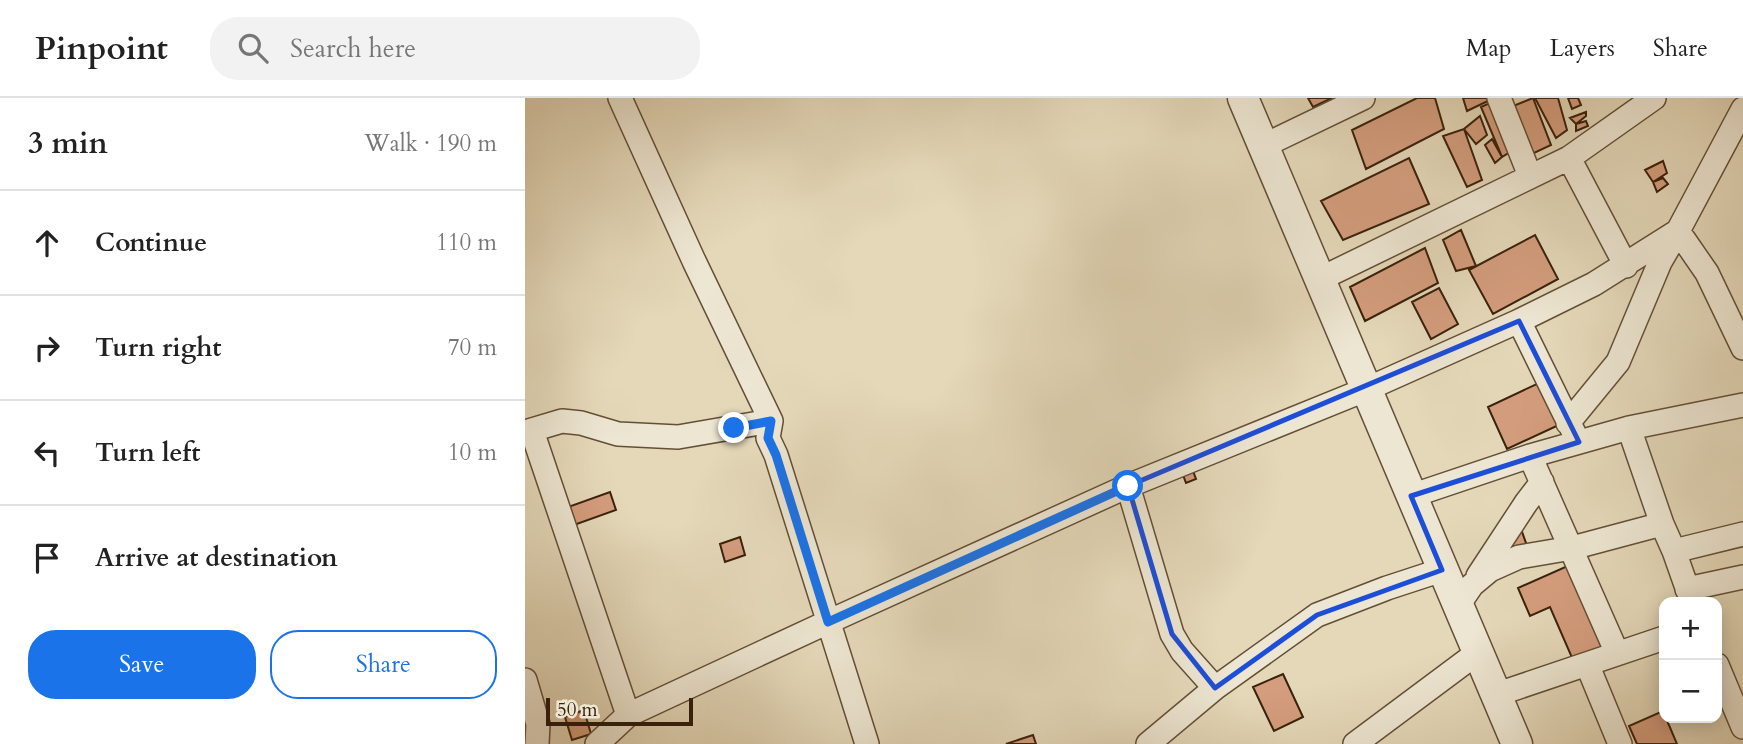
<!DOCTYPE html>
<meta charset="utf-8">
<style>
:root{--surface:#fff;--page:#f2f2f2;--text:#222;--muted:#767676;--line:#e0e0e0;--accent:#1a73e8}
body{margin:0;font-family:Cardo,serif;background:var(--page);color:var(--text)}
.controls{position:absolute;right:21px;bottom:21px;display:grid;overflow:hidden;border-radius:14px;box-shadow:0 4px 18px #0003}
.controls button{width:63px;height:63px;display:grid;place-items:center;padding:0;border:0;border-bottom:2px solid var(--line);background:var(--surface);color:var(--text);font:35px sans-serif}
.scale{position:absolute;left:21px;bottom:18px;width:147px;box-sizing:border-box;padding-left:7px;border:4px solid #3a210b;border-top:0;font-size:19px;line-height:24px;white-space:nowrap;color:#3a210b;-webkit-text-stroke:5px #ede6d2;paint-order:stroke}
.stop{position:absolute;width:21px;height:21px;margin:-16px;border:5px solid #1a73e8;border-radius:50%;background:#fff}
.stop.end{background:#1a73e8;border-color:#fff;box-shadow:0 2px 7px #0008}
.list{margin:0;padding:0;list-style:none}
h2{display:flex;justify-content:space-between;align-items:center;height:91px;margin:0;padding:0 28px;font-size:30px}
h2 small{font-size:23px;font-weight:400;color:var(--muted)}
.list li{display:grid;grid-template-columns:46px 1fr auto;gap:21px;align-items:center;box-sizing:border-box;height:105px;padding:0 28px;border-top:2px solid var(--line)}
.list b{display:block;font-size:26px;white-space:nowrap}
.list em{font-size:23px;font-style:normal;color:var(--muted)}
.actions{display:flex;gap:14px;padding:21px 28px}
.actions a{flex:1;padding:16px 0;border:2px solid var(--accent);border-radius:28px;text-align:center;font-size:24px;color:var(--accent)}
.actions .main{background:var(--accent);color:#fff}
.icon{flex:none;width:38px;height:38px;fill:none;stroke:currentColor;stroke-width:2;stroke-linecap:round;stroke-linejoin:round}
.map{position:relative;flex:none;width:1218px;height:646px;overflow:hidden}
header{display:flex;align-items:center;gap:42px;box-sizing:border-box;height:98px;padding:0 35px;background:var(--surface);border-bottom:2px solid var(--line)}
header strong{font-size:33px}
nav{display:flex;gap:38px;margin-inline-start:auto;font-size:24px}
.search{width:490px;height:63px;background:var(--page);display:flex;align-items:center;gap:18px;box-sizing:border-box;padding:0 24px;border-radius:28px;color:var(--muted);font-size:26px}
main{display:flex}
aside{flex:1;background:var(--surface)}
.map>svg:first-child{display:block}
.building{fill:#d49d7d;stroke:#3a210b;stroke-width:2}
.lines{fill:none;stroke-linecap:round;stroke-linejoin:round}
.minor-casing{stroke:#644f36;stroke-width:26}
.tertiary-casing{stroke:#644f36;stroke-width:33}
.minor{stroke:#ede6d2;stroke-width:23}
.tertiary{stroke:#ede6d2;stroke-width:30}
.route{stroke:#1a73e8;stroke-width:9}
.marked{fill:none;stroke:#1d4ed8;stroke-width:5;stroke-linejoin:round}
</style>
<header>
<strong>Pinpoint</strong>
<div class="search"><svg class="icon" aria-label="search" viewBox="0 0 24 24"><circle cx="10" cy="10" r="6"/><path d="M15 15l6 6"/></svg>Search here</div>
<nav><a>Map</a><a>Layers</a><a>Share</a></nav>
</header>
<main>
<aside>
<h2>3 min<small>Walk · 190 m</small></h2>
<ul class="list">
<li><svg class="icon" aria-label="ahead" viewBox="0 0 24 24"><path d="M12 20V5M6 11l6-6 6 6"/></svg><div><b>Continue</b></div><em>110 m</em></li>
<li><svg class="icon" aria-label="right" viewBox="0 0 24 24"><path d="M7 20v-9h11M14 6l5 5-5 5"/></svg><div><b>Turn right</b></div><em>70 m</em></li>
<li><svg class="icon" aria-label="left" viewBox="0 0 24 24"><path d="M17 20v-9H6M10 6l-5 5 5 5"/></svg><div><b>Turn left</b></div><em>10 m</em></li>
<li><svg class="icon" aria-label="arrive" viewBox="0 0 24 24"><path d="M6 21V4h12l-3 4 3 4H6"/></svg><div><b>Arrive at destination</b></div></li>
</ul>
<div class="actions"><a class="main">Save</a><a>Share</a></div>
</aside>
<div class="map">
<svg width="1218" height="646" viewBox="0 0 1218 646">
<rect width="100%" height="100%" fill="#e4d8b9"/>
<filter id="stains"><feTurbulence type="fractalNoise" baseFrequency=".00286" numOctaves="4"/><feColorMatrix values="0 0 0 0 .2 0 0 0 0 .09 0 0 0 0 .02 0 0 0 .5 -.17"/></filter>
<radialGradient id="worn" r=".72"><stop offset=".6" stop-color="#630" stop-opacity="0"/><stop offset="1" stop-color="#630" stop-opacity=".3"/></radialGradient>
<path class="building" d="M783,0H807L788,9Z
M892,0H910L919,31L841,71L827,32Z
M938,0H964L965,2L942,13Z
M1008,0L1026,47L1007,56L988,8Z
M1010,0H1033L1042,32L1031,40Z
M1043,0H1053L1056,7L1047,11Z
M967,4L988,52L977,59L956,9Z
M1061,14V18L1051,26L1045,20Z
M955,18L962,37L951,46L939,31Z
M1061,23L1063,28L1051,33V26Z
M939,31L957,82L942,89L918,38Z
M967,41L977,59L970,65L960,47Z
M884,60L904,106L818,142L796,103Z
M1138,63L1142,75L1128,84L1120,72Z
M1138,80L1143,86L1132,94L1128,84Z
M936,132L951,168L931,173L918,142Z
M1010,137L1033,181L968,216L944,172Z
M900,150L913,185L840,223L825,189Z
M914,190L933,226L906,241L887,204Z
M1016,284L1036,326L982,351L963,309Z
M665,365L671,381L661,385L655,369Z
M85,394L91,412L49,427L43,409Z
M994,425L1002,448L978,457Z
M215,439L220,457L200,464L195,446Z
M1047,466L1082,547L1048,562L1025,509L1005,518L993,490Z
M758,576L778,619L749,633L728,589Z
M59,612L66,636L47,642L40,619Z
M1138,613L1152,646H1112L1104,628Z
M508,637L511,646H481Z"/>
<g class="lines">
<defs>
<path id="minor" d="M95,0L169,163L246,323L243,340L251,357L342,646
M974,0L1005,78
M738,48L838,0
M1044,60L1101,168
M795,181L1044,60L1129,0
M994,223L1050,337
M1043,325L1093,264L1135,164L1153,133L1182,175L1218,250
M1104,330L1137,426L1149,453L1167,504
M7,333L103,617
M0,334L37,323L56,325L93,336L153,339L246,323
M1005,358L1092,555
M603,388L647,536L657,553L690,590
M886,398L1005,358L1104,330L1218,307
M1149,453L1218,436
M953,478L1001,405L1017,384
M1162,491L1218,479
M932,509L947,487L965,472L994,459L1047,450L1137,426
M1062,566L1095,646
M1192,567L1218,629
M0,582L13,626L12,646
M970,597L1139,540
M72,646L103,617L303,524L603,388L842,291L994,223L1069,186L1153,133L1218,11
M623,646L690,590L792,517L862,490L917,472
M830,646L952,555"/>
<path id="tertiary" d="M718,0L992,646"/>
</defs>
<use href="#minor" class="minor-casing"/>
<use href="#tertiary" class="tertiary-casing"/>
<use href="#minor" class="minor"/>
<use href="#tertiary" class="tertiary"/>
</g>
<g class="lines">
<path class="route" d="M209,330L246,323L243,340L251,357L303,524L603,388"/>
</g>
<path class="marked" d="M994,223L1054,344L886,398L917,472L792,517L690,590L647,536L603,388Z"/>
<rect width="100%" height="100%" filter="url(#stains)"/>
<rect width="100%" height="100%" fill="url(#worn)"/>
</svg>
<div class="controls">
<button>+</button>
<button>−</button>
</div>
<div class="scale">50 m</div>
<div class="stop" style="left:603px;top:388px"></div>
<div class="stop end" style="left:209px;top:330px"></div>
</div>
</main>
